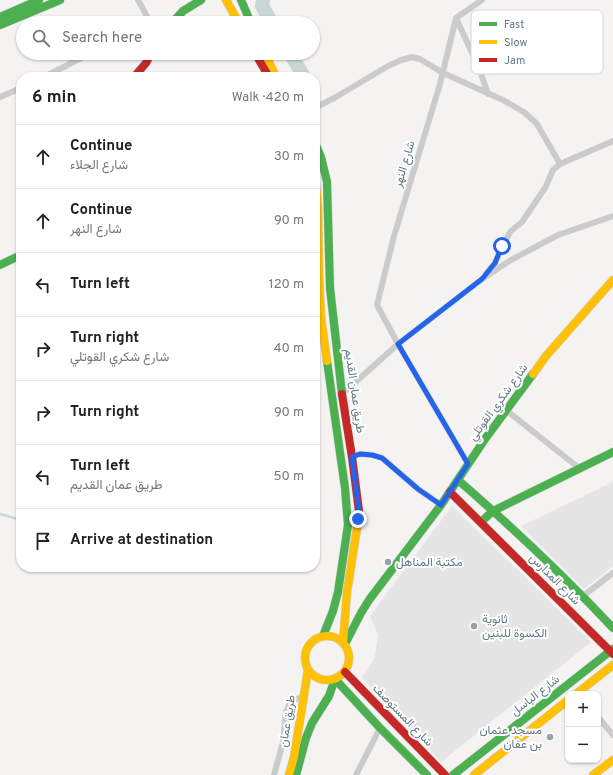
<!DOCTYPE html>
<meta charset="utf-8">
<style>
:root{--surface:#fff;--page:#f2f2f2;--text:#222;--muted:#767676;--line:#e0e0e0}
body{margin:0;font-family:Overpass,Vazirmatn,sans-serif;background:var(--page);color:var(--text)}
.controls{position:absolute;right:12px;bottom:12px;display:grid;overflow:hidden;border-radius:8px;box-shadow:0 1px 3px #0004}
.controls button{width:36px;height:36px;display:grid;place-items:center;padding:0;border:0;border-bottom:1px solid var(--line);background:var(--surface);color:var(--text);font:20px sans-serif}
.stop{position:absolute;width:12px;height:12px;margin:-9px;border:3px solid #2563eb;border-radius:50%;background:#fff}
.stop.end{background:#2563eb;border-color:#fff;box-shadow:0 1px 4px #0008}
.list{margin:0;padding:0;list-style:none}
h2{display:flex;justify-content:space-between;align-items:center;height:52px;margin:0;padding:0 16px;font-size:17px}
h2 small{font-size:13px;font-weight:400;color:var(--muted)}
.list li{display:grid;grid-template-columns:26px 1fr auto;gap:12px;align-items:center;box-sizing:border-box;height:64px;padding:0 16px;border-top:1px solid var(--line)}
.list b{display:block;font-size:15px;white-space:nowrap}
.list p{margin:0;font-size:13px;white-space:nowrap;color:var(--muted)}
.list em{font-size:13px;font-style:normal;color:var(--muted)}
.icon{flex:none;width:22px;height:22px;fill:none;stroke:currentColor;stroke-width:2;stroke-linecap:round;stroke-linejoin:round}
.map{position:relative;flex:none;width:613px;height:775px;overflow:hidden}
.search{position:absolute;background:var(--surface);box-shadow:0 1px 3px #0004;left:16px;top:16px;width:304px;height:44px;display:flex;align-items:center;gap:10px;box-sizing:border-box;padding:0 14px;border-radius:22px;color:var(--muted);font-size:15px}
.panel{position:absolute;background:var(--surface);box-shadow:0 1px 3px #0004;left:16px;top:72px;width:304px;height:500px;border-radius:16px}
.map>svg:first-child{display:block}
.built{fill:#e4e5e4}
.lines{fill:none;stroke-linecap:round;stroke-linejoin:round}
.stream{stroke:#cad5d6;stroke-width:2.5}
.river{stroke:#cad5d6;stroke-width:14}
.fast-casing{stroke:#d0d1d1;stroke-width:9}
.slow-casing{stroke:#d0d1d1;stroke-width:9}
.jam-casing{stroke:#d0d1d1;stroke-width:9}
.street{stroke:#cacccc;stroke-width:6}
.fast{stroke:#4caf50;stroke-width:8}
.slow{stroke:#ffc107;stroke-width:8}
.jam{stroke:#c62828;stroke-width:8}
.route{stroke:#2563eb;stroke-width:5}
.poi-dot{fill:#94a4aa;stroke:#fff;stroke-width:1.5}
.labels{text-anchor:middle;stroke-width:4;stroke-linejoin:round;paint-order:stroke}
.street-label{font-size:12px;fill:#617983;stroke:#fff}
.poi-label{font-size:12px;fill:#617983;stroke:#fff;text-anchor:start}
.key{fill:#fff;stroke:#d0d7da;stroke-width:1}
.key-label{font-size:11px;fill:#617983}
</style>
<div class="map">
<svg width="613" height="775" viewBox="0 0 613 775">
<rect width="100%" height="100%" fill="#f4f3f1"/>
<path class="built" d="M613,482V566L584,589L521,526Z
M452,506L591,642L441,762L362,678L375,657L378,635L370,616Z"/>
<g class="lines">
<path class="stream" d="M0,514L21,520"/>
<path class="river" d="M263,0L262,6L272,23
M290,53L304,77"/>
<defs>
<path id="fast" d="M241,0L251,23
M0,17L39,0
M172,23L183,11L201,0
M0,25L60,0
M315,143L321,157L327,182L330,288L342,394
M0,265L21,255
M458,480C512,527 564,576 613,628
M481,522L493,511L613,452
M323,636L333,611L338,592L348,525L345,488L327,361
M345,644L361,613L369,600L441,505L485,439L533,374
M335,679L380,728L427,775
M296,775L306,738L312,723L329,696L335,679
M453,775L613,649"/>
<path id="slow" d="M226,0L239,23
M265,53L276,77
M315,177L318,207L319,274L321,317L327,361
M533,374L546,356L613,280
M305 658a22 22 0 1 1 44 0a22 22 0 1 1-44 0Z
M343,643L347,592L358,522
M576,694L613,665
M289,775L294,757L308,670
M474,775L568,700
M593,775L613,760"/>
<path id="jam" d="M255,53L269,77
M134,77L146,63L151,53
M342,394L352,457L359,511L358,522
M450,492L613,654
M345,672L445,775"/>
</defs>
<use href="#fast" class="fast-casing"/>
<use href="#slow" class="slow-casing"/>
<use href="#jam" class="jam-casing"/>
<path class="street" d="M138,0L148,18L150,23
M456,18L479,68L488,94
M44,77L91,53
M0,97L21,88
M315,108L336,97L388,66L401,60L412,57L420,59L443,73L503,100L524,112L537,124L560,164
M486,274L495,263L502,246L511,231L522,222L545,188L553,170L560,164L613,141
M342,393L349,388L398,344L482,279L511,260L558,235L613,216
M506,410L579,468
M352,457L360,454L372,455L382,458L418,489L441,505
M468,464L398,344L377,305L394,236L440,84L456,18L482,0
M583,596L613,573
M598,717L613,735
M274,775L283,742L286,712L289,705L293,700L303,697
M356,775L380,728"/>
<use href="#fast" class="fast"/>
<use href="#slow" class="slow"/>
<use href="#jam" class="jam"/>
</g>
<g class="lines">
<path class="route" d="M358,519L359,511L352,457L360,454L372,455L382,458L418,489L441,505L468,464L398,344L482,279L495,263L502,246"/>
</g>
<g class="poi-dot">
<circle cx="388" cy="562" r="4"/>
<circle cx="474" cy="626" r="4"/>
<circle cx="550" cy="737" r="4"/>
</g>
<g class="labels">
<g class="street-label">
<text transform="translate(404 164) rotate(-73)" y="4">شارع النهر</text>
<text transform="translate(355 391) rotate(82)" y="4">طريق عمان القديم</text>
<text transform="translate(498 402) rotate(-54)" y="4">شارع شكري القوتلي</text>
<text transform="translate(555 579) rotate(45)" y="4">شارع المدارس</text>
<text transform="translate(535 695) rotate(-38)" y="4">شارع الباسل</text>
<text transform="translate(403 715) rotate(46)" y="4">شارع المستوصف</text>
<text transform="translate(287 721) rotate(-81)" y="4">طريق عمان</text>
</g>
<g class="poi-label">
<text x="396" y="566">مكتبة المناهل</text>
<text x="482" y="623">ثانوية<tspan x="482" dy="14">الكسوة للبنين</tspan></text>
<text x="542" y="734" text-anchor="end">مسجد عثمان<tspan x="542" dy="14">بن عفان</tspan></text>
</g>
</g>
<rect x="471" y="10" width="132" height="64" rx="6" class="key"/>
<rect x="479" y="22" width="18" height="4" fill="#4caf50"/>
<rect x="479" y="40" width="18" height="4" fill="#ffc107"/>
<rect x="479" y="58" width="18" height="4" fill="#c62828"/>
<g class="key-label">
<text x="504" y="28">Fast</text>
<text x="504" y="46">Slow</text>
<text x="504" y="64">Jam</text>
</g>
</svg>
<div class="controls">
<button>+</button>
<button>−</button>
</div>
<div class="stop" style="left:502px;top:246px"></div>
<div class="stop end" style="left:358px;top:519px"></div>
<div class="search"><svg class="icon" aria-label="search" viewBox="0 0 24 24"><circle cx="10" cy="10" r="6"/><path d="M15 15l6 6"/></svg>Search here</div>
<section class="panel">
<h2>6 min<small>Walk · 420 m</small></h2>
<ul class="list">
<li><svg class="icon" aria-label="ahead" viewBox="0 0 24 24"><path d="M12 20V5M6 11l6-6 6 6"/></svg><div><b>Continue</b><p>شارع الجلاء</p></div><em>30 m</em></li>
<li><svg class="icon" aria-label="ahead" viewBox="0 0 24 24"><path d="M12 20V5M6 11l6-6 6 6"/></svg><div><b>Continue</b><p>شارع النهر</p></div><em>90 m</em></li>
<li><svg class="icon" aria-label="left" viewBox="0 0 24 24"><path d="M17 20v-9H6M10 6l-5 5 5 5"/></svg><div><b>Turn left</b></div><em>120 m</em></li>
<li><svg class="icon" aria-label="right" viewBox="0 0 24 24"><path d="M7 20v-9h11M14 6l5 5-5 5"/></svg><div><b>Turn right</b><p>شارع شكري القوتلي</p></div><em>40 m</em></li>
<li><svg class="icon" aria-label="right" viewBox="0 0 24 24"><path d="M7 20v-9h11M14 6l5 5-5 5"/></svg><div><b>Turn right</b></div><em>90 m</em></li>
<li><svg class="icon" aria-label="left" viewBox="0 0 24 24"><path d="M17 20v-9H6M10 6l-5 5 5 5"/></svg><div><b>Turn left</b><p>طريق عمان القديم</p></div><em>50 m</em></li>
<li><svg class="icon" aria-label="arrive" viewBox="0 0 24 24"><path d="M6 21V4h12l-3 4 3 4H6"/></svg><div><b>Arrive at destination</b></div></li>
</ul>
</section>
</div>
